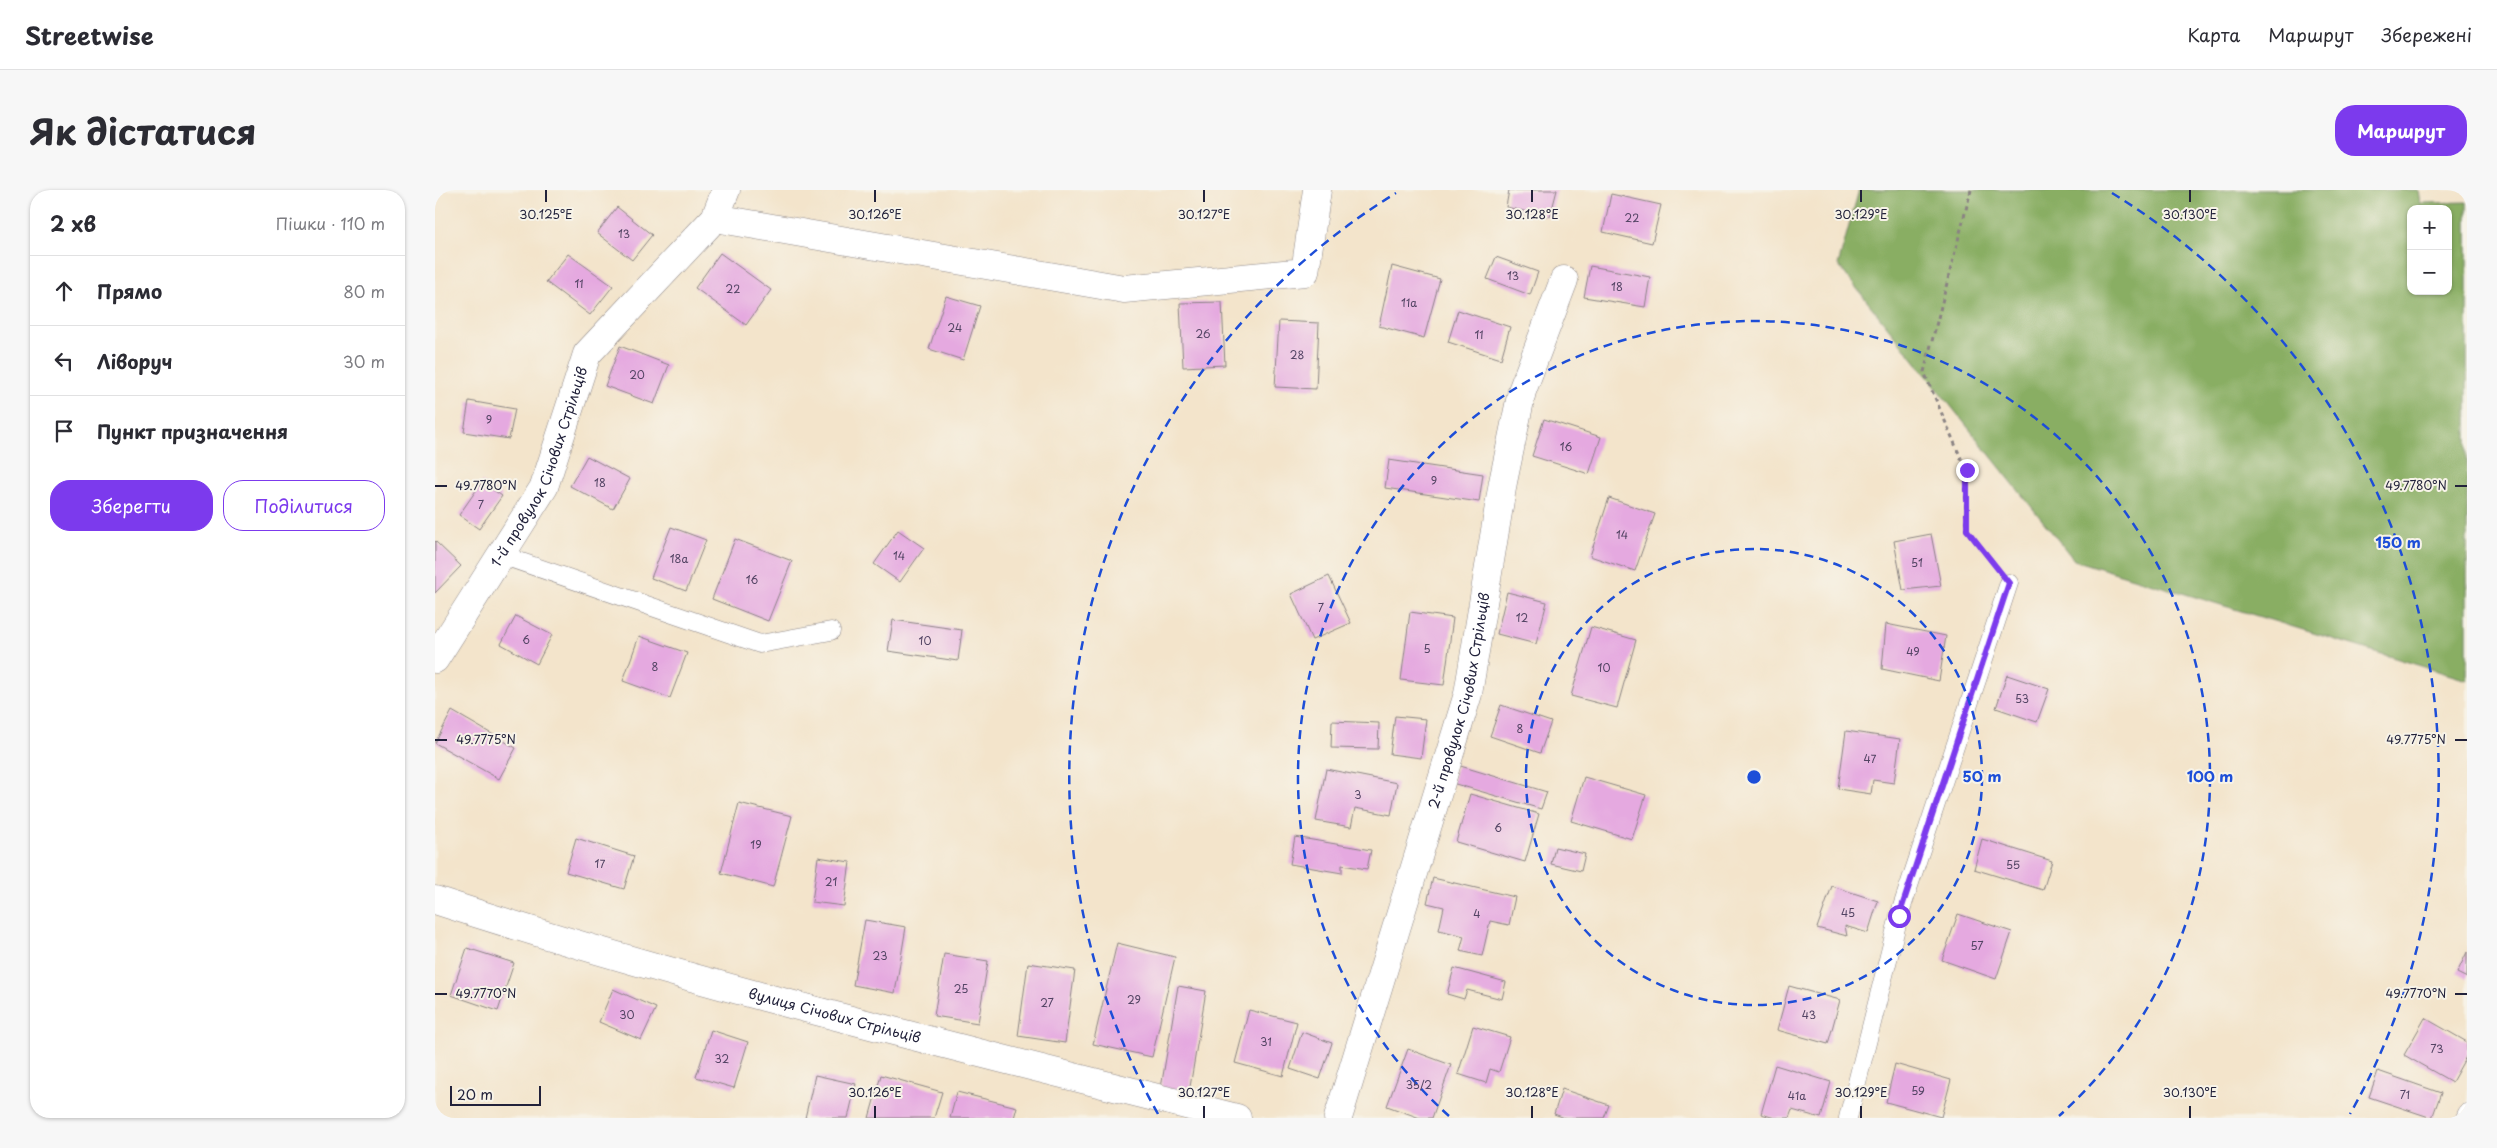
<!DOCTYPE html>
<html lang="uk">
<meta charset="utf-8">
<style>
:root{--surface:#fff;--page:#f7f7f7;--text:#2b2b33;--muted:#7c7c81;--line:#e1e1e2;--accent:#7c3aed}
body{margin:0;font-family:"Playpen Sans",sans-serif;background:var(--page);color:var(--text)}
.controls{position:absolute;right:15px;top:15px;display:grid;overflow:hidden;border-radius:10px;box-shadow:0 1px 4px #0004}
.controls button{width:45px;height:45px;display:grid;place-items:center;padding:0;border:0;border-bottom:1px solid var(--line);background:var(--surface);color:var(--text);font:25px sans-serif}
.scale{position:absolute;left:15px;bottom:12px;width:91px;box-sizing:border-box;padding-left:5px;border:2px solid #22223b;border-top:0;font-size:14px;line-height:18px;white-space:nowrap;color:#22223b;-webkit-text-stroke:4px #f7f3e8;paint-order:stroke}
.stop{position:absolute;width:15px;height:15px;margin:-11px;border:4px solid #7c3aed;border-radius:50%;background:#fff}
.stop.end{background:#7c3aed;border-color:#fff;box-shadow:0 1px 5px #0008}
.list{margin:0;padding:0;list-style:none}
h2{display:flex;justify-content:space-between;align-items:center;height:65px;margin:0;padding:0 20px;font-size:21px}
h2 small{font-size:16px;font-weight:400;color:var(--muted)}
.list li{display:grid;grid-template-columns:32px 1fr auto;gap:15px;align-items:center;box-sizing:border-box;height:70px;padding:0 20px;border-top:1px solid var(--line)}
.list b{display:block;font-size:19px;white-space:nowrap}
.list em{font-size:16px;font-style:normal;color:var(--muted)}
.actions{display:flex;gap:10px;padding:15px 20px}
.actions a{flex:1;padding:11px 0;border:1px solid var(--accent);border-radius:20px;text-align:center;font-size:18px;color:var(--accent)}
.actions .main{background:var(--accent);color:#fff}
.icon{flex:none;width:28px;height:28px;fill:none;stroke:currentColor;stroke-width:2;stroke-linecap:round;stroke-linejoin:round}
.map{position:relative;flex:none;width:2032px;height:928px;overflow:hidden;border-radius:20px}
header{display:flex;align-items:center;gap:30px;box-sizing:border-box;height:70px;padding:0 25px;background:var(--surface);border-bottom:1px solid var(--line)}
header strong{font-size:24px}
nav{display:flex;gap:28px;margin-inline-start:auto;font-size:18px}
.intro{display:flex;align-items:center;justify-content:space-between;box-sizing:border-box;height:120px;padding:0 30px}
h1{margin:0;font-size:35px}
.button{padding:12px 22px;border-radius:20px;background:var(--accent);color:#fff;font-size:18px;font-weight:700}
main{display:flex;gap:30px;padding:0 30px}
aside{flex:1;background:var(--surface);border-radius:20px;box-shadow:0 1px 4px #0004}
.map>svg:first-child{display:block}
.forest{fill:#89ae64;stroke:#566850;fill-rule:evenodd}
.building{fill:#e5a9e0}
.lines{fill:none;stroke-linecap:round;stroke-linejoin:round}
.lane-casing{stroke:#8a8383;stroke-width:19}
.street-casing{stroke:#8a8383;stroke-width:29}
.path{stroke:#8a8383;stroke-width:3;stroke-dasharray:4 4;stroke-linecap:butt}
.lane{stroke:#fff;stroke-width:18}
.street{stroke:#fff;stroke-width:28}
.route{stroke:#7c3aed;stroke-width:6}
.ticks{fill:none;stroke:#22223b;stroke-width:2}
.ring{fill:none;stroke:#1d4ed8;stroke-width:2.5;stroke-dasharray:9 6}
.labels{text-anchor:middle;stroke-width:4;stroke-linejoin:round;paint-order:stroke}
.number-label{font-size:11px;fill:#534464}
.street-label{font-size:14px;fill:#22223b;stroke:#f7f3e8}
.ticks-label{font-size:12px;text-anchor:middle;fill:#22223b;stroke:#f7f3e8;stroke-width:4;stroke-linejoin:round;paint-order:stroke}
.centre{fill:#1d4ed8;stroke:#f7f3e8;stroke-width:2.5}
.ring-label{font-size:15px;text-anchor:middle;font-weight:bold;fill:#1d4ed8;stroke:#f7f3e8;stroke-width:4;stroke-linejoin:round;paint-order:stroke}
</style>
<header>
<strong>Streetwise</strong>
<nav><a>Карта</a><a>Маршрут</a><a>Збережені</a></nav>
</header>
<div class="intro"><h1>Як дістатися</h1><a class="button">Маршрут</a></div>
<main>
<aside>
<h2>2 хв<small>Пішки · 110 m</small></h2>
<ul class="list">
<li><svg class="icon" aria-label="ahead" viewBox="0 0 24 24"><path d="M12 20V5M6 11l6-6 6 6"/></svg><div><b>Прямо</b></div><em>80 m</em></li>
<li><svg class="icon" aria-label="left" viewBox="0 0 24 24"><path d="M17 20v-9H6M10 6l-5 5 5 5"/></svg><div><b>Ліворуч</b></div><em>30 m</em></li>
<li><svg class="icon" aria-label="arrive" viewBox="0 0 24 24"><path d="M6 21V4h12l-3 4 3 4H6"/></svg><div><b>Пункт призначення</b></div></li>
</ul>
<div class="actions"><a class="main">Зберегти</a><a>Поділитися</a></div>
</aside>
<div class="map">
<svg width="2032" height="928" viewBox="0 0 2032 928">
<rect width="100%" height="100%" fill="#f7f3e8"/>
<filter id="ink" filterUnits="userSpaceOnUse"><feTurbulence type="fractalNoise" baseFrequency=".02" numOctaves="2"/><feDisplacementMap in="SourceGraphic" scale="10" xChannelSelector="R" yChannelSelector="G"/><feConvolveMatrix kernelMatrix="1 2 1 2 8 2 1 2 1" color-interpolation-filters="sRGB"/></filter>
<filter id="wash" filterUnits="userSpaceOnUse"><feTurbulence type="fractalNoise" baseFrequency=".0096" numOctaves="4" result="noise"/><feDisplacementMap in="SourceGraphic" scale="20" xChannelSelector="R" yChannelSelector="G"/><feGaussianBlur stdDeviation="1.12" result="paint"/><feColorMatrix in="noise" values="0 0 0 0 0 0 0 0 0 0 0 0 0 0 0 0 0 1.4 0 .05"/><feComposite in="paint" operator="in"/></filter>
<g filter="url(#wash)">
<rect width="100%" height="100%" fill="#f3e4cb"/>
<path class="forest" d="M1424,0H1983L1985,13L2032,12V490L1639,370L1403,75ZM1976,19H2013V101H1976Z"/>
<g id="blocks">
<path class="building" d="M1074,0H1122L1115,27L1071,17Z
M1176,4L1226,15L1217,53L1168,42Z
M182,17L217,45L197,70L162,43Z
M285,63L336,100L311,135L260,98Z
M133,64L178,96L155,125L111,92Z
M1061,67L1103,82L1095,105L1052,89Z
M957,76L1005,89L989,148L944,136Z
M1155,76L1215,87L1210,117L1149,107Z
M511,106L545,116L528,170L494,159Z
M787,112L790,175L748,177L745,113Z
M1023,120L1075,137L1066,169L1013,152Z
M844,131L884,133L881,199L840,197Z
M185,156L234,175L219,214L170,196Z
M34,211L80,219L74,249L29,242Z
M1109,229L1166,247L1154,284L1097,266Z
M152,266L195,289L178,319L135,296Z
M954,270L1048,284L1044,312L950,298Z
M47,292L67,306L44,339L24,325Z
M1174,308L1220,324L1200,381L1155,366Z
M236,337L271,350L251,401L216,388Z
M463,340L489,358L465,392L439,374Z
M1496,344L1506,396L1468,400L1459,351Z
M300,349L357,371L333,431L277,409Z
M0,351L26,376L0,403Z
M894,386L916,433L877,450L856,404Z
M1072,402L1112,412L1101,454L1062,444Z
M975,422L1018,428L1009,495L966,490Z
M81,426L117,445L102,474L66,454Z
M458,430L527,440L523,471L453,461Z
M1451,434L1511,446L1504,491L1447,479Z
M1156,437L1201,450L1182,518L1136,506Z
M204,446L252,463L235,508L188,491Z
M1572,485L1614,499L1602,532L1561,518Z
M1066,515L1116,532L1105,563L1055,546Z
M17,521L81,558L64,589L0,553Z
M960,526L991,529L986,568L955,564Z
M897,531L944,533L943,559L896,558Z
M1411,541L1465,549L1459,593L1438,590L1436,604L1403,599Z
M1022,575L1112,602L1106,619L1017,593Z
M891,579L962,593L956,625L920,618L916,637L881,631Z
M1149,587L1211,605L1197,649L1136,631Z
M1035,604L1104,624L1090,672L1021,652Z
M304,613L357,626L338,697L286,683Z
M860,647L936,660L932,679L907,675V683L855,674Z
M141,648L199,666L189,699L131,682Z
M1547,649L1617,671L1608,700L1539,679Z
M1120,657L1150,664L1146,681L1116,674Z
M383,667L415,672L409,716L377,712Z
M998,688L1080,707L1074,735L1055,731L1047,766L1025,761L1029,746L1004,740L1009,717L992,713Z
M1397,696L1443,711L1433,743L1410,736L1412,746L1382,738Z
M1523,724L1577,742L1561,789L1507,770Z
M430,730L471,737L460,803L418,795Z
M682,753L740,767L717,867L658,854Z
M32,758L79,773L63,821L16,805Z
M2032,762V788L2022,783Z
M509,764L553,771L543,833L499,826Z
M593,773L640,780L630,853L583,846Z
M1019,778L1071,792L1067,809L1032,800L1029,809L1012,804Z
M743,796L771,801L754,903L726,898Z
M1354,796L1405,810L1393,854L1342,840Z
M178,799L221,818L206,850L164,832Z
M814,820L862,832L848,886L800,873Z
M1990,828L2032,852V865L2017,892L1969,865Z
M1038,836L1075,847L1064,882L1055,879L1051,893L1023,884Z
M276,840L313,852L299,898L261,887Z
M867,842L897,853L885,889L855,879Z
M973,859L1016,875L997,928H985L952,916Z
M1460,874L1516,890L1506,927L1451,912Z
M1340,875L1396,892L1386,928L1357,920L1354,928H1340L1326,924Z
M1943,881L2006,903L1997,928L1934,907Z
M380,885L421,894L413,928H370Z
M446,885L507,902L499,928H434Z
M1127,899L1174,915L1169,928H1130L1119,924Z
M522,902L582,917L579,928H515Z"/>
</g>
</g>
<g filter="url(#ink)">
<use href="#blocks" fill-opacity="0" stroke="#8a8383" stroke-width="1"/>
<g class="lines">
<defs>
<path id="lane" d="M66,365L325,454L396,441
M1413,928L1464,726L1574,393
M2030,928L2032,923"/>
<g id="street">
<path d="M280,28L689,99L870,82L882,0"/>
<path id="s1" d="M0,469L109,297L152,164L280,28L291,0"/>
<path id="s2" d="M0,710C263,796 534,860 802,928"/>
<path id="s3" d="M903,928L1033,504L1068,292L1087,201L1129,90"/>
</g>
</defs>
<use href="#lane" class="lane-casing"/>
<use href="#street" class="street-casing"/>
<path class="path" d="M1536,0L1489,182L1531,280V340L1560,375"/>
<use href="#lane" class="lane"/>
<use href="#street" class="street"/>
</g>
</g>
<g class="lines" filter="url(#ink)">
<path class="route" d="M1464,726L1574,393L1532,340V280"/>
</g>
<path class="ticks" d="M111,0V12M440,0V12M769,0V12M1097,0V12M1426,0V12M1755,0V12M0,296H12M2020,296H2032M0,550H12M2020,550H2032M0,804H12M2020,804H2032M440,916V928M769,916V928M1097,916V928M1426,916V928M1755,916V928"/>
<g class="ring">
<circle cx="1319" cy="587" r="228"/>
<path d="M1014 926A456 456 0 1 1 1624 926"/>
<path d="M723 924A685 685 0 0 1 961 3M1677 3A685 685 0 0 1 1915 924"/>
</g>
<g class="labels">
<g class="number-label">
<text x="1197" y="32">22</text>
<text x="189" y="48">13</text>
<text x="1078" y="90">13</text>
<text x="144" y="98">11</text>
<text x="1182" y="101">18</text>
<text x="298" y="103">22</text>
<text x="974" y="117">11а</text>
<text x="520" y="142">24</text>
<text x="768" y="148">26</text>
<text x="1044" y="149">11</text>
<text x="862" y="169">28</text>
<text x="202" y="189">20</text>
<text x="54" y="234">9</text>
<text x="1131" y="261">16</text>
<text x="999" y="295">9</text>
<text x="165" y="297">18</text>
<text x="46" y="319">7</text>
<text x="1187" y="349">14</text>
<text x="464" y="370">14</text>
<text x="244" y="373">18а</text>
<text x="1482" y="377">51</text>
<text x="317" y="394">16</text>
<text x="886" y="422">7</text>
<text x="1087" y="432">12</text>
<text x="91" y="454">6</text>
<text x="490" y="455">10</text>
<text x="992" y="463">5</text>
<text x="1478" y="466">49</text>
<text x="220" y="481">8</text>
<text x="1169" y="482">10</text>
<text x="1587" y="513">53</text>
<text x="1085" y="543">8</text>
<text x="1435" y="573">47</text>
<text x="923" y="609">3</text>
<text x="1063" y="642">6</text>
<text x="321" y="659">19</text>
<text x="165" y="678">17</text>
<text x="1578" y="679">55</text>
<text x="396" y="696">21</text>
<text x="1413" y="727">45</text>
<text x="1042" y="728">4</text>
<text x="1542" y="760">57</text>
<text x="445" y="770">23</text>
<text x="526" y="803">25</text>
<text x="699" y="814">29</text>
<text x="612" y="817">27</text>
<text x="192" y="829">30</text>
<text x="1374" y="829">43</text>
<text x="831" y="856">31</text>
<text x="2002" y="863">73</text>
<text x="287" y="873">32</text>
<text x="984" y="899">35/2</text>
<text x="1483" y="905">59</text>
<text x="1970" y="909">71</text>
<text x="1362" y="910">41а</text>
</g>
<g class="street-label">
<text dy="5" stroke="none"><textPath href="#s1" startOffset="220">1-й провулок Січових Стрільців</textPath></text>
<text dy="5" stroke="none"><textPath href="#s3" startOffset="435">2-й провулок Січових Стрільців</textPath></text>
<text dy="5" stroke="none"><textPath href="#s2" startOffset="416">вулиця Січових Стрільців</textPath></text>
</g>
</g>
<g class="ticks-label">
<text x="111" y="29">30.125°E</text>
<text x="440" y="29">30.126°E</text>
<text x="769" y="29">30.127°E</text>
<text x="1097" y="29">30.128°E</text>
<text x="1426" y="29">30.129°E</text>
<text x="1755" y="29">30.130°E</text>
<text x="51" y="300">49.7780°N</text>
<text x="1981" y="300">49.7780°N</text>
<text x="51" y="554">49.7775°N</text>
<text x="1981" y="554">49.7775°N</text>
<text x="51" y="808">49.7770°N</text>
<text x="1981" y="808">49.7770°N</text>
<text x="440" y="907">30.126°E</text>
<text x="769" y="907">30.127°E</text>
<text x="1097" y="907">30.128°E</text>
<text x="1426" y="907">30.129°E</text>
<text x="1755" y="907">30.130°E</text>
</g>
<circle cx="1319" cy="587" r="8" class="centre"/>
<g class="ring-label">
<text x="1963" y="358">150 m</text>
<text x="1547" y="592">50 m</text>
<text x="1775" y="592">100 m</text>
</g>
</svg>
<div class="controls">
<button>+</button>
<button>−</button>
</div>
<div class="scale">20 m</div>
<div class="stop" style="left:1464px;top:726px"></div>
<div class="stop end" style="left:1532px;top:280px"></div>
</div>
</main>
